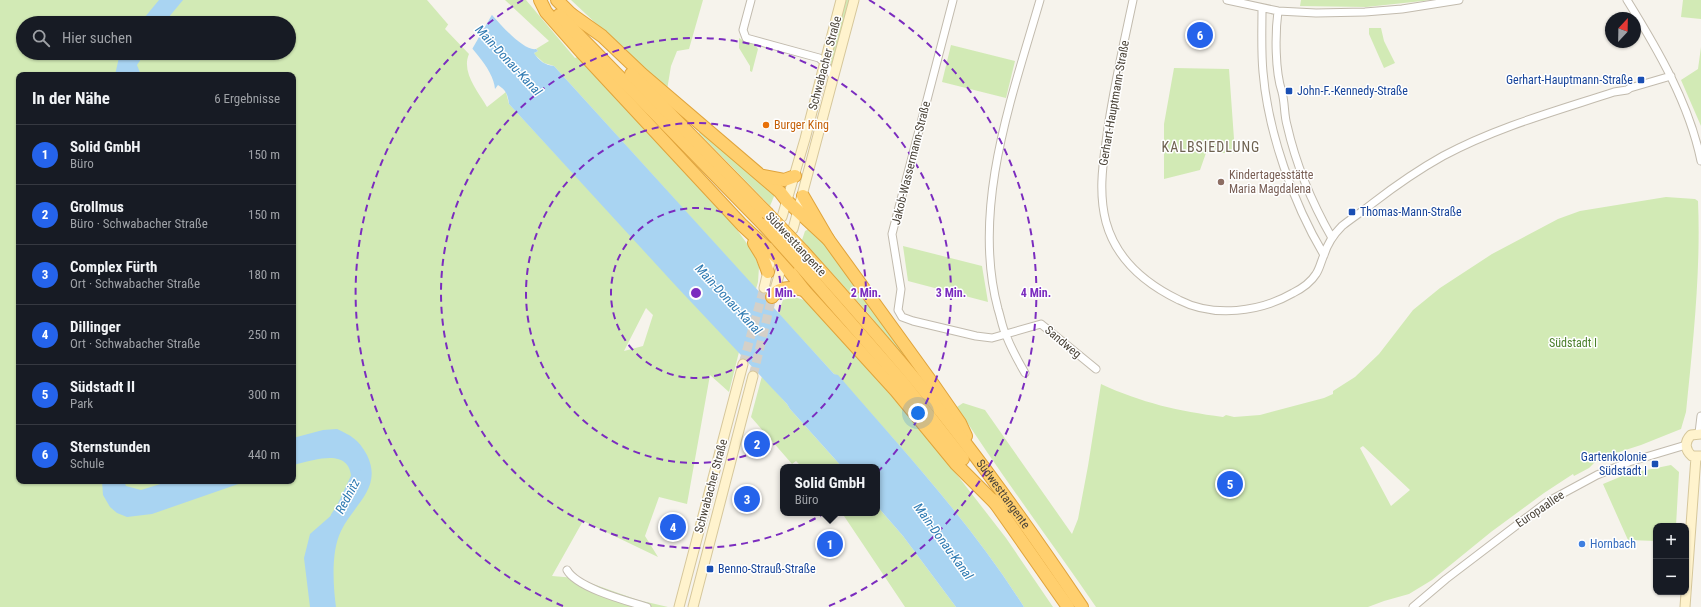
<!DOCTYPE html>
<html lang="de">
<meta charset="utf-8">
<style>
:root{--surface:#171b24;--page:#242831;--text:#f1f3f6;--muted:#9ea1a6;--line:#363941;--accent:#2563eb}
body{margin:0;font-family:"Roboto Condensed",sans-serif;background:var(--page);color:var(--text)}
.controls{position:absolute;right:12px;bottom:12px;display:grid;overflow:hidden;border-radius:8px;box-shadow:0 1px 3px #0004}
.controls button{width:36px;height:36px;display:grid;place-items:center;padding:0;border:0;border-bottom:1px solid var(--line);background:var(--surface);color:var(--text);font:20px sans-serif}
.compass{position:absolute;left:1605px;top:12px;width:36px;height:36px;border-radius:50%;background:var(--surface);box-shadow:0 1px 3px #0004;rotate:22deg}
.you{position:absolute;left:918px;top:413px;width:14px;height:14px;margin:-10px;border:3px solid #fff;border-radius:50%;background:#1a73e8;box-shadow:0 0 0 6px #1a73e833}
.badge{display:grid;place-items:center;width:26px;height:26px;border-radius:50%;background:var(--accent);color:#fff;font-size:13px;font-weight:700}
.pin{position:absolute;translate:-50% -50%;border:2px solid #fff;box-shadow:0 1px 4px #0006}
.popup{position:absolute;left:780px;top:464px;width:100px;height:52px;box-sizing:border-box;display:grid;place-content:center;border-radius:8px;background:var(--surface);filter:drop-shadow(0 1px 3px #0005);font-size:13px;white-space:nowrap;color:var(--muted)}
.popup b{font-size:15px;color:var(--text)}
.popup::after{content:'';position:absolute;left:50%;top:100%;margin-left:-8px;border:8px solid transparent;border-top-color:var(--surface)}
.list{margin:0;padding:0;list-style:none}
h2{display:flex;justify-content:space-between;align-items:center;height:52px;margin:0;padding:0 16px;font-size:17px}
h2 small{font-size:13px;font-weight:400;color:var(--muted)}
.list li{display:grid;grid-template-columns:26px 1fr auto;gap:12px;align-items:center;box-sizing:border-box;height:60px;padding:0 16px;border-top:1px solid var(--line)}
.list b{display:block;font-size:15px;white-space:nowrap}
.list p{margin:0;font-size:13px;white-space:nowrap;color:var(--muted)}
.list em{font-size:13px;font-style:normal;color:var(--muted)}
.icon{flex:none;width:22px;height:22px;fill:none;stroke:currentColor;stroke-width:2;stroke-linecap:round;stroke-linejoin:round}
.map{position:relative;flex:none;width:1701px;height:607px;overflow:hidden}
.search{position:absolute;background:var(--surface);box-shadow:0 1px 3px #0004;left:16px;top:16px;width:280px;height:44px;display:flex;align-items:center;gap:10px;box-sizing:border-box;padding:0 14px;border-radius:22px;color:var(--muted);font-size:15px}
.panel{position:absolute;background:var(--surface);box-shadow:0 1px 3px #0004;left:16px;top:72px;width:280px;height:412px;border-radius:8px}
.map>svg:first-child{display:block}
.green{fill:#d2eab5;fill-rule:evenodd}
.water{fill:#a9d4f2}
.pier{fill:#f6f3ec}
.lines{fill:none;stroke-linecap:round;stroke-linejoin:round}
.river{stroke:#a9d4f2;stroke-width:13}
.secondary-tunnel{stroke:#d4d0c8;stroke-width:9;stroke-dasharray:9 4.5;stroke-linecap:butt}
.street-casing{stroke:#c2bbae;stroke-width:9}
.secondary-casing{stroke:#d6c79b;stroke-width:11}
.highway-casing{stroke:#e0a43c;stroke-width:14}
.street{stroke:#fff;stroke-width:7}
.secondary{stroke:#fff3cd;stroke-width:9}
.highway{stroke:#ffcf6e;stroke-width:12}
.highway-bridge-casing{stroke:#e0a43c;stroke-width:14;stroke-linecap:butt}
.highway-bridge{stroke:#ffcf6e;stroke-width:12}
.ring{fill:none;stroke:#7b2cbf;stroke-width:2;stroke-dasharray:7 5}
.transit-dot{fill:#1a4fb4;stroke:#fff;stroke-width:1.5}
.food-dot{fill:#e8710a;stroke:#fff;stroke-width:1.5}
.education-dot{fill:#8d6e63;stroke:#fff;stroke-width:1.5}
.shop-dot{fill:#3f7fe0;stroke:#fff;stroke-width:1.5}
.labels{text-anchor:middle;stroke-width:3;stroke-linejoin:round;paint-order:stroke}
.street-label{font-size:12px;fill:#4b4439;stroke:#fff}
.transit-label{font-size:12px;fill:#164399;stroke:#fff;text-anchor:start}
.food-label{font-size:12px;fill:#c56008;stroke:#fff;text-anchor:start}
.education-label{font-size:12px;fill:#785e54;stroke:#fff;text-anchor:start}
.park-label{font-size:12px;fill:#4a7f2a;stroke:#fff}
.shop-label{font-size:12px;fill:#366cbe;stroke:#fff;text-anchor:start}
.water-label{font-size:13px;font-style:italic;fill:#2e7ab2;stroke:#fff}
.quarter-label{font-size:14px;letter-spacing:1px;fill:#6e6250;stroke:#fff}
.centre{fill:#7b2cbf;stroke:#fff;stroke-width:2}
.ring-label{font-size:12px;text-anchor:middle;font-weight:bold;fill:#7b2cbf;stroke:#fff;stroke-width:3;stroke-linejoin:round;paint-order:stroke}
</style>
<div class="map">
<svg width="1701" height="607" viewBox="0 0 1701 607">
<rect width="100%" height="100%" fill="#f6f3ec"/>
<path class="green" d="M0,0H465L445,29L469,54C461,72 478,91 487,107L506,92L509,104L739,352L729,392L710,375L687,504L659,497L645,536L658,557L583,521L552,576L576,578L638,600L668,607H0ZM23,23H289V53H23ZM19,75H293V481H19ZM646,308L653,315L643,346L624,351Z
M505,0H526L575,58L580,56L730,220L753,252L759,267L758,282L756,289L554,66L544,63L535,55L534,53L538,51L536,49L549,41Z
M571,0H703L689,49L677,51L671,66L667,90Z
M845,0H850L832,69L829,62Z
M1301,0H1432L1366,7L1300,6Z
M1683,0H1701V19L1681,17Z
M1369,28H1381L1384,41L1395,63L1384,68L1369,34Z
M739,38C745,43 754,42 758,49L752,72L750,71V66L739,48Z
M951,45L1015,61L1006,98L942,82Z
M1701,47V126L1681,80L1698,69Z
M1174,68L1229,69L1235,153H1206L1200,170L1164,179V124Z
M700,131L775,194L770,206L699,133Z
M1666,197L1695,199L1698,201C1701,270 1693,343 1686,412L1681,429L1641,445L1613,454L1594,463L1589,468L1574,476L1573,474L1544,493L1491,532L1432,580L1409,594L1384,601L1368,607H1096C1050,540 1001,475 957,407L963,403L985,410L1072,534L1078,519L1088,466L1101,384C1142,403 1178,411 1223,417L1226,415L1234,417L1260,415L1324,398L1333,394V391L1355,377L1379,354L1413,310L1440,288L1492,254L1558,219L1580,211ZM1363,446L1410,490L1391,506L1360,448Z
M809,229L819,237L938,400L868,313L802,240L805,231Z
M903,246L982,266L988,302L908,281Z
M794,297L804,300L812,306L923,431L1006,538L1053,607H1024C971,523 903,450 838,376L834,374L778,313L783,300Z
M762,376L787,404L790,409L842,467H802L796,461L792,464L751,417Z
M1671,465L1679,472L1676,526H1656V541L1628,540L1603,484L1627,474Z
M877,506L903,536L956,607H905L842,513H877Z"/>
<path class="water" d="M159,0H183L164,23H140Z
M479,0C489,11 521,52 536,49L538,51L534,53C539,61 545,65 554,66L834,374L838,375C903,450 971,523 1024,607H956L903,536L877,506V467H842L790,409L787,404L676,286L509,104C508,95 506,90 498,85L495,89C494,68 465,41 451,25Z
M120,53H145L137,65L141,75H115Z
M337,429C352,436 359,440 367,455C383,488 354,504 341,531C331,551 333,585 336,607H310L304,558L310,534L350,499C359,448 330,455 293,465V438L323,430Z
M102,481H124L126,486L141,490L170,481H247L152,514L127,517L117,513L110,507L103,495Z"/>
<path class="pier" d="M427,0H481L493,13L471,51Z"/>
<g class="lines">
<path class="river" d="M337,517L342,510L358,476"/>
<path class="secondary-tunnel" d="M743,364L764,288
M753,376L772,297"/>
<defs>
<path id="street" d="M751,0L743,30L746,38L819,58L825,63L833,77
M953,0L892,234L901,289L898,310L902,317L913,321L976,336L992,338L1041,324L1096,369
M1133,0C1123,47 1112,94 1106,142C1102,169 1099,195 1106,222C1116,259 1146,284 1179,300C1214,318 1260,312 1293,293C1301,289 1311,282 1316,274C1320,268 1321,261 1324,255C1327,245 1334,234 1342,226C1352,218 1363,211 1373,203C1395,186 1418,170 1443,156C1497,127 1556,111 1614,92L1627,90L1630,88L1671,76
M1227,0L1278,11L1316,13L1365,12L1402,9L1459,0
M1627,0C1658,50 1689,103 1701,161
M1262,8C1262,29 1261,51 1263,72C1268,132 1293,203 1324,255
M1278,11C1275,34 1275,71 1282,92C1285,103 1284,115 1287,125C1296,165 1312,203 1332,238
M1025,373C1018,361 1011,348 1006,335C1002,327 1001,318 998,309C971,208 1012,97 1040,0
M1699,433L1701,416
M567,570C577,588 627,601 647,607
M1413,607L1446,579L1547,502L1597,475L1629,462L1686,445"/>
<path id="secondary" d="M782,217L805,139L841,0
M793,229L854,0
M764,288L774,246
M773,296L784,258
M1701,434L1691,435C1684,442 1685,450 1692,456H1701
M679,607L743,364
M693,607L753,376
M1685,607L1696,457"/>
<g id="highway">
<path d="M540,0L546,12L584,55L742,225L783,263L804,290L896,391L956,464L998,506"/>
<path d="M557,0L576,19"/>
<path d="M571,14L602,36L642,74L780,192L787,201L828,239"/>
<path d="M559,15L764,225"/>
<path d="M631,74L767,213"/>
<path d="M763,176L784,180L795,176"/>
<path d="M803,196L828,239L933,384L960,423L966,436"/>
<path d="M754,243L762,256L768,272"/>
<path id="s1" d="M803,251C841,293 878,335 914,378C974,451 1029,528 1082,607"/>
<path d="M799,264L904,384L963,459"/>
<path d="M772,297C779,286 793,287 804,290"/>
<path d="M993,500L1068,607"/>
</g>
</defs>
<use href="#street" class="street-casing"/>
<use href="#secondary" class="secondary-casing"/>
<use href="#highway" class="highway-casing"/>
<use href="#street" class="street"/>
<use href="#secondary" class="secondary"/>
<use href="#highway" class="highway"/>
<defs>
<path id="highway-bridge" d="M767,213L803,251
M764,225L799,264"/>
</defs>
<use href="#highway-bridge" class="highway-bridge-casing"/>
<use href="#highway-bridge" class="highway-bridge"/>
</g>
<g class="ring">
<circle cx="696" cy="293" r="85"/>
<circle cx="696" cy="293" r="170"/>
<circle cx="696" cy="293" r="255"/>
<path d="M563 606A340 340 0 0 1 523 0M869 0A340 340 0 0 1 829 606"/>
</g>
<g class="transit-dot">
<rect x="1637" y="76" width="8" height="8" rx="2"/>
<rect x="1285" y="87" width="8" height="8" rx="2"/>
<rect x="1348" y="208" width="8" height="8" rx="2"/>
<rect x="1651" y="460" width="8" height="8" rx="2"/>
<rect x="706" y="565" width="8" height="8" rx="2"/>
</g>
<circle class="food-dot" cx="766" cy="125" r="4"/>
<circle class="education-dot" cx="1221" cy="182" r="4"/>
<circle class="shop-dot" cx="1582" cy="544" r="4"/>
<g class="labels">
<g class="street-label">
<text transform="translate(825 63) rotate(-75)" y="4">Schwabacher Straße</text>
<text transform="translate(1114 103) rotate(-80)" y="4">Gerhart-Hauptmann-Straße</text>
<text transform="translate(911 163) rotate(-76)" y="4">Jakob-Wassermann-Straße</text>
<text transform="translate(796 244) rotate(47)" y="4">Südwesttangente</text>
<text transform="translate(1063 342) rotate(40)" y="4">Sandweg</text>
<text transform="translate(711 486) rotate(-75)" y="4">Schwabacher Straße</text>
<text dy="4" stroke="none"><textPath href="#s1" startOffset="315">Südwesttangente</textPath></text>
<text transform="translate(1540 509) rotate(-34)" y="4">Europaallee</text>
</g>
<g class="transit-label">
<text x="1633" y="84" text-anchor="end">Gerhart-Hauptmann-Straße</text>
<text x="1297" y="95">John-F.-Kennedy-Straße</text>
<text x="1360" y="216">Thomas-Mann-Straße</text>
<text x="1647" y="461" text-anchor="end">Gartenkolonie<tspan x="1647" dy="14">Südstadt I</tspan></text>
<text x="718" y="573">Benno-Strauß-Straße</text>
</g>
<g class="food-label">
<text x="774" y="129">Burger King</text>
</g>
<g class="education-label">
<text x="1229" y="179">Kindertagesstätte<tspan x="1229" dy="14">Maria Magdalena</tspan></text>
</g>
<g class="park-label">
<text x="1573" y="347">Südstadt I</text>
</g>
<g class="shop-label">
<text x="1590" y="548">Hornbach</text>
</g>
<g class="water-label">
<text transform="translate(509 60) rotate(47)" y="5">Main-Donau-Kanal</text>
<text transform="translate(729 299) rotate(47)" y="5">Main-Donau-Kanal</text>
<text transform="translate(347 496) rotate(-62)" y="5">Rednitz</text>
<text transform="translate(944 541) rotate(54)" y="5">Main-Donau-Kanal</text>
</g>
<g class="quarter-label">
<text x="1211" y="152">KALBSIEDLUNG</text>
</g>
</g>
<circle cx="696" cy="293" r="6" class="centre"/>
<g class="ring-label">
<text x="781" y="297">1 Min.</text>
<text x="866" y="297">2 Min.</text>
<text x="951" y="297">3 Min.</text>
<text x="1036" y="297">4 Min.</text>
</g>
</svg>
<div class="controls">
<button>+</button>
<button>−</button>
</div>
<svg class="compass" viewBox="-18 -18 36 36"><path d="M0-13l5 13h-10z" fill="#e53935"/><path d="M0 13l5-13h-10z" fill="#9ea1a6"/></svg>
<div class="you"></div>
<div class="pin badge" style="left:830px;top:544px">1</div>
<div class="popup"><b>Solid GmbH</b>Büro</div>
<div class="pin badge" style="left:757px;top:444px">2</div>
<div class="pin badge" style="left:747px;top:499px">3</div>
<div class="pin badge" style="left:673px;top:527px">4</div>
<div class="pin badge" style="left:1230px;top:484px">5</div>
<div class="pin badge" style="left:1200px;top:35px">6</div>
<div class="search"><svg class="icon" aria-label="search" viewBox="0 0 24 24"><circle cx="10" cy="10" r="6"/><path d="M15 15l6 6"/></svg>Hier suchen</div>
<section class="panel">
<h2>In der Nähe<small>6 Ergebnisse</small></h2>
<ul class="list">
<li><span class="badge">1</span><div><b>Solid GmbH</b><p>Büro</p></div><em>150 m</em></li>
<li><span class="badge">2</span><div><b>Grollmus</b><p>Büro · Schwabacher Straße</p></div><em>150 m</em></li>
<li><span class="badge">3</span><div><b>Complex Fürth</b><p>Ort · Schwabacher Straße</p></div><em>180 m</em></li>
<li><span class="badge">4</span><div><b>Dillinger</b><p>Ort · Schwabacher Straße</p></div><em>250 m</em></li>
<li><span class="badge">5</span><div><b>Südstadt II</b><p>Park</p></div><em>300 m</em></li>
<li><span class="badge">6</span><div><b>Sternstunden</b><p>Schule</p></div><em>440 m</em></li>
</ul>
</section>
</div>
